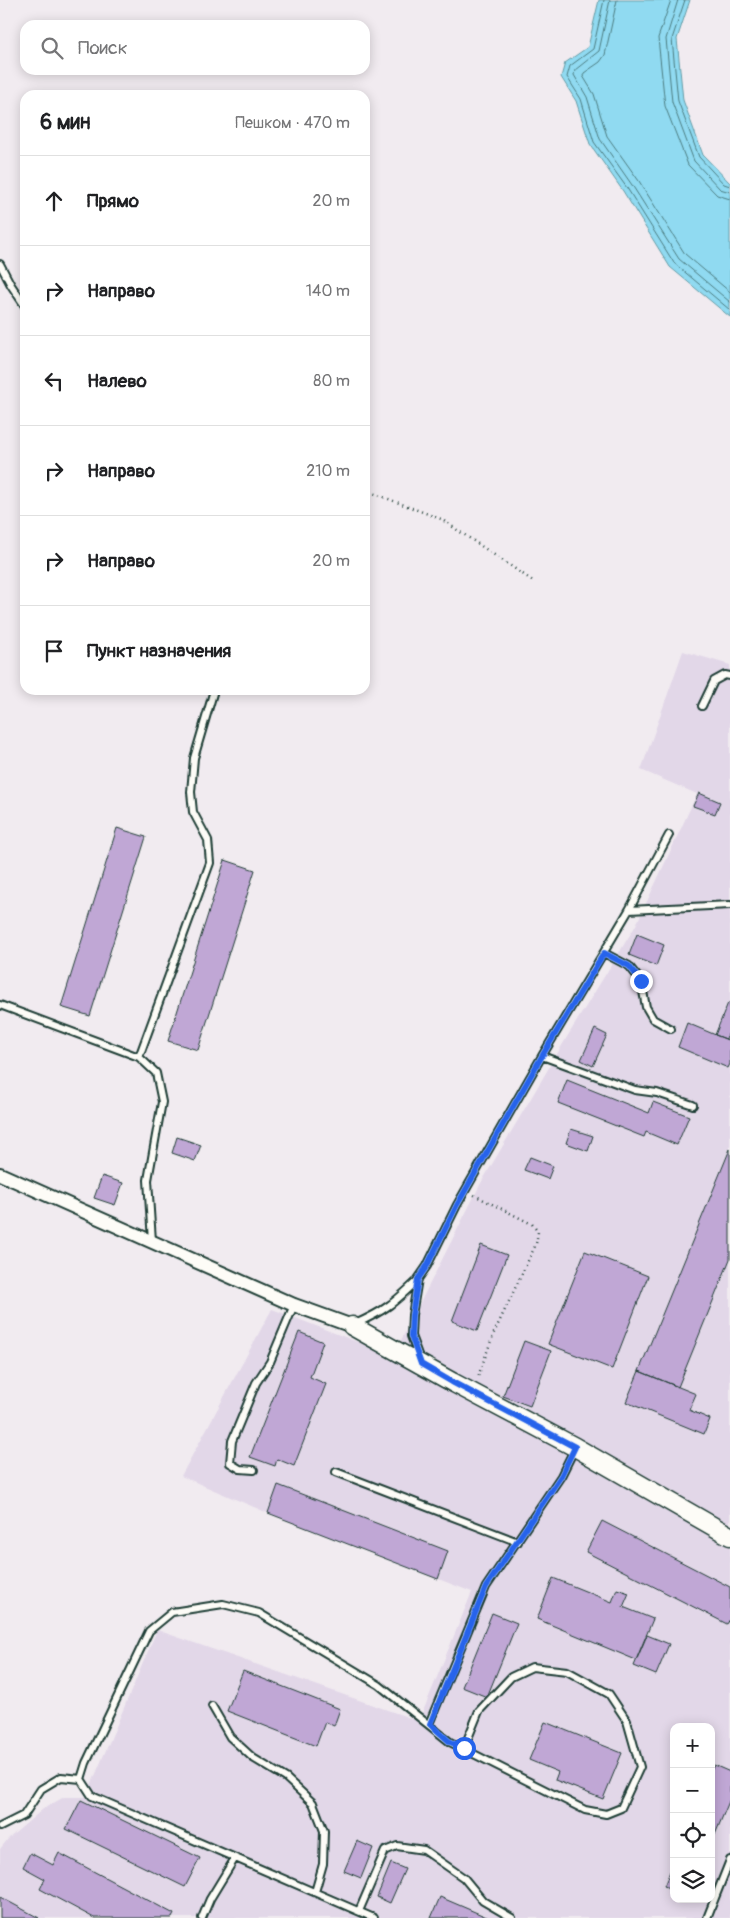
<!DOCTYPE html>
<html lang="ru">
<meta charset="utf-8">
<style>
:root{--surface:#fff;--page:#f2f2f2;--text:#202124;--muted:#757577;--line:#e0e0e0}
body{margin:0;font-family:Pangolin,sans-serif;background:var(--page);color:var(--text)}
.controls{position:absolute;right:15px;bottom:15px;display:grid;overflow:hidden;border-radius:10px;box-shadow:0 2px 12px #0003}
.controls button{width:45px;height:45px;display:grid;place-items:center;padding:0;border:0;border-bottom:1px solid var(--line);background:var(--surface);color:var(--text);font:25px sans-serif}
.stop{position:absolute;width:15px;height:15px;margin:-11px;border:4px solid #2563eb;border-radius:50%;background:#fff}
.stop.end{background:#2563eb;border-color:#fff;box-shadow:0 1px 5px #0008}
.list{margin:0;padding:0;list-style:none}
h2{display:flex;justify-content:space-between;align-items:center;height:65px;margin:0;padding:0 20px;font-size:21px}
h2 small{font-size:16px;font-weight:400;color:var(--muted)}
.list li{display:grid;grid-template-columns:32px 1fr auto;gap:15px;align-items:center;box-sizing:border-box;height:90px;padding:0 20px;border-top:1px solid var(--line)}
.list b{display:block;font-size:19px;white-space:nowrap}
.list em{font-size:16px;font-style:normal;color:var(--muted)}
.icon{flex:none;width:28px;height:28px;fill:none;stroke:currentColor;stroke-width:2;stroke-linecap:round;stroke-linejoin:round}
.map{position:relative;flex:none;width:730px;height:1918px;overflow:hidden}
.search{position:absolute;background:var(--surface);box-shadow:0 2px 12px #0003;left:20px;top:20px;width:350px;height:55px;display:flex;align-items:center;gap:12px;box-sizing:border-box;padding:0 18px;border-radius:15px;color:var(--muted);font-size:19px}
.panel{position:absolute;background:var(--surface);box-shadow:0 2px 12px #0003;left:20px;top:90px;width:350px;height:605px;border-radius:15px}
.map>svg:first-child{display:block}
.built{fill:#e2d7e8;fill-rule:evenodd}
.water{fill:#90daf1;stroke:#639ba5}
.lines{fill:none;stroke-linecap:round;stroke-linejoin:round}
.shore{stroke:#4c7c80;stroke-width:1}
.building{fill:#c0a7d5;stroke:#1f3d34}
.lane-casing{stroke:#1f3d34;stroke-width:10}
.street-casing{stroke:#1f3d34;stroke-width:16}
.secondary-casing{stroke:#1f3d34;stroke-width:21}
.path{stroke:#1f3d34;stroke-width:2.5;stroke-dasharray:1 4;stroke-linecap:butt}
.lane{stroke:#fdfcf7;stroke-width:6}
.street{stroke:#fdfcf7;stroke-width:12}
.secondary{stroke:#fdfcf7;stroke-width:18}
.route{stroke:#2563eb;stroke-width:6}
</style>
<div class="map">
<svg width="730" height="1918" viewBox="0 0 730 1918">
<rect width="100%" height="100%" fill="#f1ebf0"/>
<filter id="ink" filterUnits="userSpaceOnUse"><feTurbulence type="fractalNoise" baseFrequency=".02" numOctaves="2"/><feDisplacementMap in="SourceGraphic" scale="10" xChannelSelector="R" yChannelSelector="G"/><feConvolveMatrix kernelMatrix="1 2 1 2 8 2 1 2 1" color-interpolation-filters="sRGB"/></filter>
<g filter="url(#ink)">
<path class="built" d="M683,651L730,665V1918H0V1849L8,1839L43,1809L64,1797H86L157,1630L419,1721L472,1592L268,1513L181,1476L272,1309L368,1346L391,1360L481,1183L567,1037L636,925L697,794L641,770ZM674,1727H711V1899H674Z"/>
<path class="water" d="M599,0H690L677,39L683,100L703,155L730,183V317L670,267L623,191L590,144L576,101L561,77L565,63L588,47Z"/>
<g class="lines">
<path class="shore" d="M604,0L593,49L570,66L567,77L581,99L594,142L627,188L674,263L730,310
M610,0L599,51L575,70L574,75L587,97L600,139L632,185L679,259L730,302
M617,0L605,55L600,62L584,73L583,76L594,94L607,136L639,181L685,254L730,292
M671,0L658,38L665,106L688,165L717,195L730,199
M678,0L666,39L672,102L694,161L720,189L730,192
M685,0L672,39L678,101L699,157L724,184L730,186"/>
</g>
<path class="building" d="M699,793L720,802L715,814L693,806Z
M117,828L146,837L90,1016L61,1007Z
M225,860L255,870L198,1050L168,1041Z
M637,934L664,945L656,966L629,955Z
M728,1003H730V1030L726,1039L715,1035Z
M687,1023L730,1041V1064L728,1068L678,1047Z
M595,1029L607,1035L593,1066L581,1060Z
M567,1080L649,1113L653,1102L689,1116L677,1145L646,1132L644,1137L558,1103Z
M571,1129L593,1136L588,1151L566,1143Z
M177,1137L201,1145L195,1161L172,1153Z
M730,1149V1259L678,1387L639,1371Z
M530,1157L553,1166L548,1179L524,1170Z
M102,1176L123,1183L115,1205L94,1198Z
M481,1245L507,1255L477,1331L452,1321Z
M585,1251L648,1276L612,1369L548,1344Z
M299,1332L323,1342L310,1377L326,1384L294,1466L277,1459L275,1466L250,1457Z
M524,1341L551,1351L530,1406L503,1396Z
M639,1371L696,1394L689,1410L710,1419L704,1434L626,1402Z
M278,1485L448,1551L438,1579L268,1513Z
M602,1521L730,1587V1619L727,1624L586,1552Z
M553,1578L612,1602L617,1589L629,1593L623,1607L653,1619L636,1660L537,1619Z
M492,1613L517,1623L487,1697L462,1687Z
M647,1635L669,1644L656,1675L634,1666Z
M243,1671L340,1709L334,1726L325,1722L316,1746L227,1711Z
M545,1722L622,1753L603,1799L555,1780L558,1772L529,1760Z
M714,1765L730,1772V1799L711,1844V1771Z
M81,1800L200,1858L185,1887L66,1829Z
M357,1841L373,1848L361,1878L344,1871Z
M30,1853L53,1865L59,1853L174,1914L172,1918H94L40,1889L45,1879L23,1867Z
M674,1862V1890L664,1886Z
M391,1863L405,1869L390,1903L377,1897Z
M0,1897L39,1918H0Z
M440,1897L489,1918H431Z"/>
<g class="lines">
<defs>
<path id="lane" d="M0,264L11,285L25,306
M702,706L714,681L725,675L730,676
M629,910L730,905
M604,953L629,966L641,981L646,1007L653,1019L671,1029
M0,1005L139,1057L156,1073L162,1102L148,1180L152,1241
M542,1056L635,1090L657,1093L693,1105
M139,1057L210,863L208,840L193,812L191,792L194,758L214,690
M355,1324C385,1311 395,1302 418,1280
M420,1360L411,1336L412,1315L418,1279L427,1266L457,1205L542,1056L629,910L669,835
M254,1470L240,1469L230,1463L232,1441L256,1383L270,1362L294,1305
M336,1472L518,1542
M212,1706L230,1737L253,1758L286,1778L313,1803L324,1831L323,1864L315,1892
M429,1724L486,1587L561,1476L575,1448
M81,1779L86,1763L149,1631L172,1612L223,1604L259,1613L379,1685L450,1742L585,1810L606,1814L621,1808L640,1767L627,1721L609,1694L567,1671L532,1667L511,1677L479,1711L464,1748
M0,1827L24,1815L41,1789L61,1777L81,1779L92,1796L374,1918
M359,1911L385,1851L397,1846L424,1850L464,1878L483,1901L512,1918
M202,1918L210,1899L235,1858
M707,1918L730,1860"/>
<path id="street" d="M0,1174L294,1305L352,1326"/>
<path id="secondary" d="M352,1326L452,1382L575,1447L730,1536"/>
</defs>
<use href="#lane" class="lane-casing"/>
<use href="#street" class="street-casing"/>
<use href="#secondary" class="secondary-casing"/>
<path class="path" d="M365,490L441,519L533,581
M474,1195L532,1224L538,1232L536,1244L494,1333L477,1379"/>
<use href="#lane" class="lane"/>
<use href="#street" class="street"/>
<use href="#secondary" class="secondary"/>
</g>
</g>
<g class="lines" filter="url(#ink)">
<path class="route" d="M464,1748L450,1742L430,1724L486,1587L561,1476L575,1447L452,1382L421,1364L411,1336L412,1315L418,1279L427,1266L457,1205L542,1056L604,953L629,966L641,981"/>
</g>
</svg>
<div class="controls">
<button>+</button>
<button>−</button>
<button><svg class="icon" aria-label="locate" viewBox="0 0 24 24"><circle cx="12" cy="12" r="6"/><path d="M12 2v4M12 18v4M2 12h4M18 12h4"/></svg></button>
<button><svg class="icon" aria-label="layers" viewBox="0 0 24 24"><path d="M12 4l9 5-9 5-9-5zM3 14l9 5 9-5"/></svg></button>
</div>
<div class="stop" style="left:464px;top:1748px"></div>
<div class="stop end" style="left:641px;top:981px"></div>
<div class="search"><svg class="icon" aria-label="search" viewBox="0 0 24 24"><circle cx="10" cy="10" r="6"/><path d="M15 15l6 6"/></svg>Поиск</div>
<section class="panel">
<h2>6 мин<small>Пешком · 470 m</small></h2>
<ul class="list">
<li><svg class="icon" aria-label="ahead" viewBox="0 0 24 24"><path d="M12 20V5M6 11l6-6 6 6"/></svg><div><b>Прямо</b></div><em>20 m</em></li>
<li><svg class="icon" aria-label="right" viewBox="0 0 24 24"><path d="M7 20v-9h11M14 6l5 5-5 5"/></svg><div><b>Направо</b></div><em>140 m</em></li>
<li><svg class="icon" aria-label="left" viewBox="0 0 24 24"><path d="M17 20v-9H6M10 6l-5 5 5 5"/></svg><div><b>Налево</b></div><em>80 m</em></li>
<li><svg class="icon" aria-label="right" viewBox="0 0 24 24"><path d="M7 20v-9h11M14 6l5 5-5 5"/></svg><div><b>Направо</b></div><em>210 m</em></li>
<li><svg class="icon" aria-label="right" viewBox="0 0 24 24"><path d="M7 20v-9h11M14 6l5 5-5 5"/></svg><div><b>Направо</b></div><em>20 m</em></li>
<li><svg class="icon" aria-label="arrive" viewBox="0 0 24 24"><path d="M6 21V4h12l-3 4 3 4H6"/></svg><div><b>Пункт назначения</b></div></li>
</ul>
</section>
</div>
